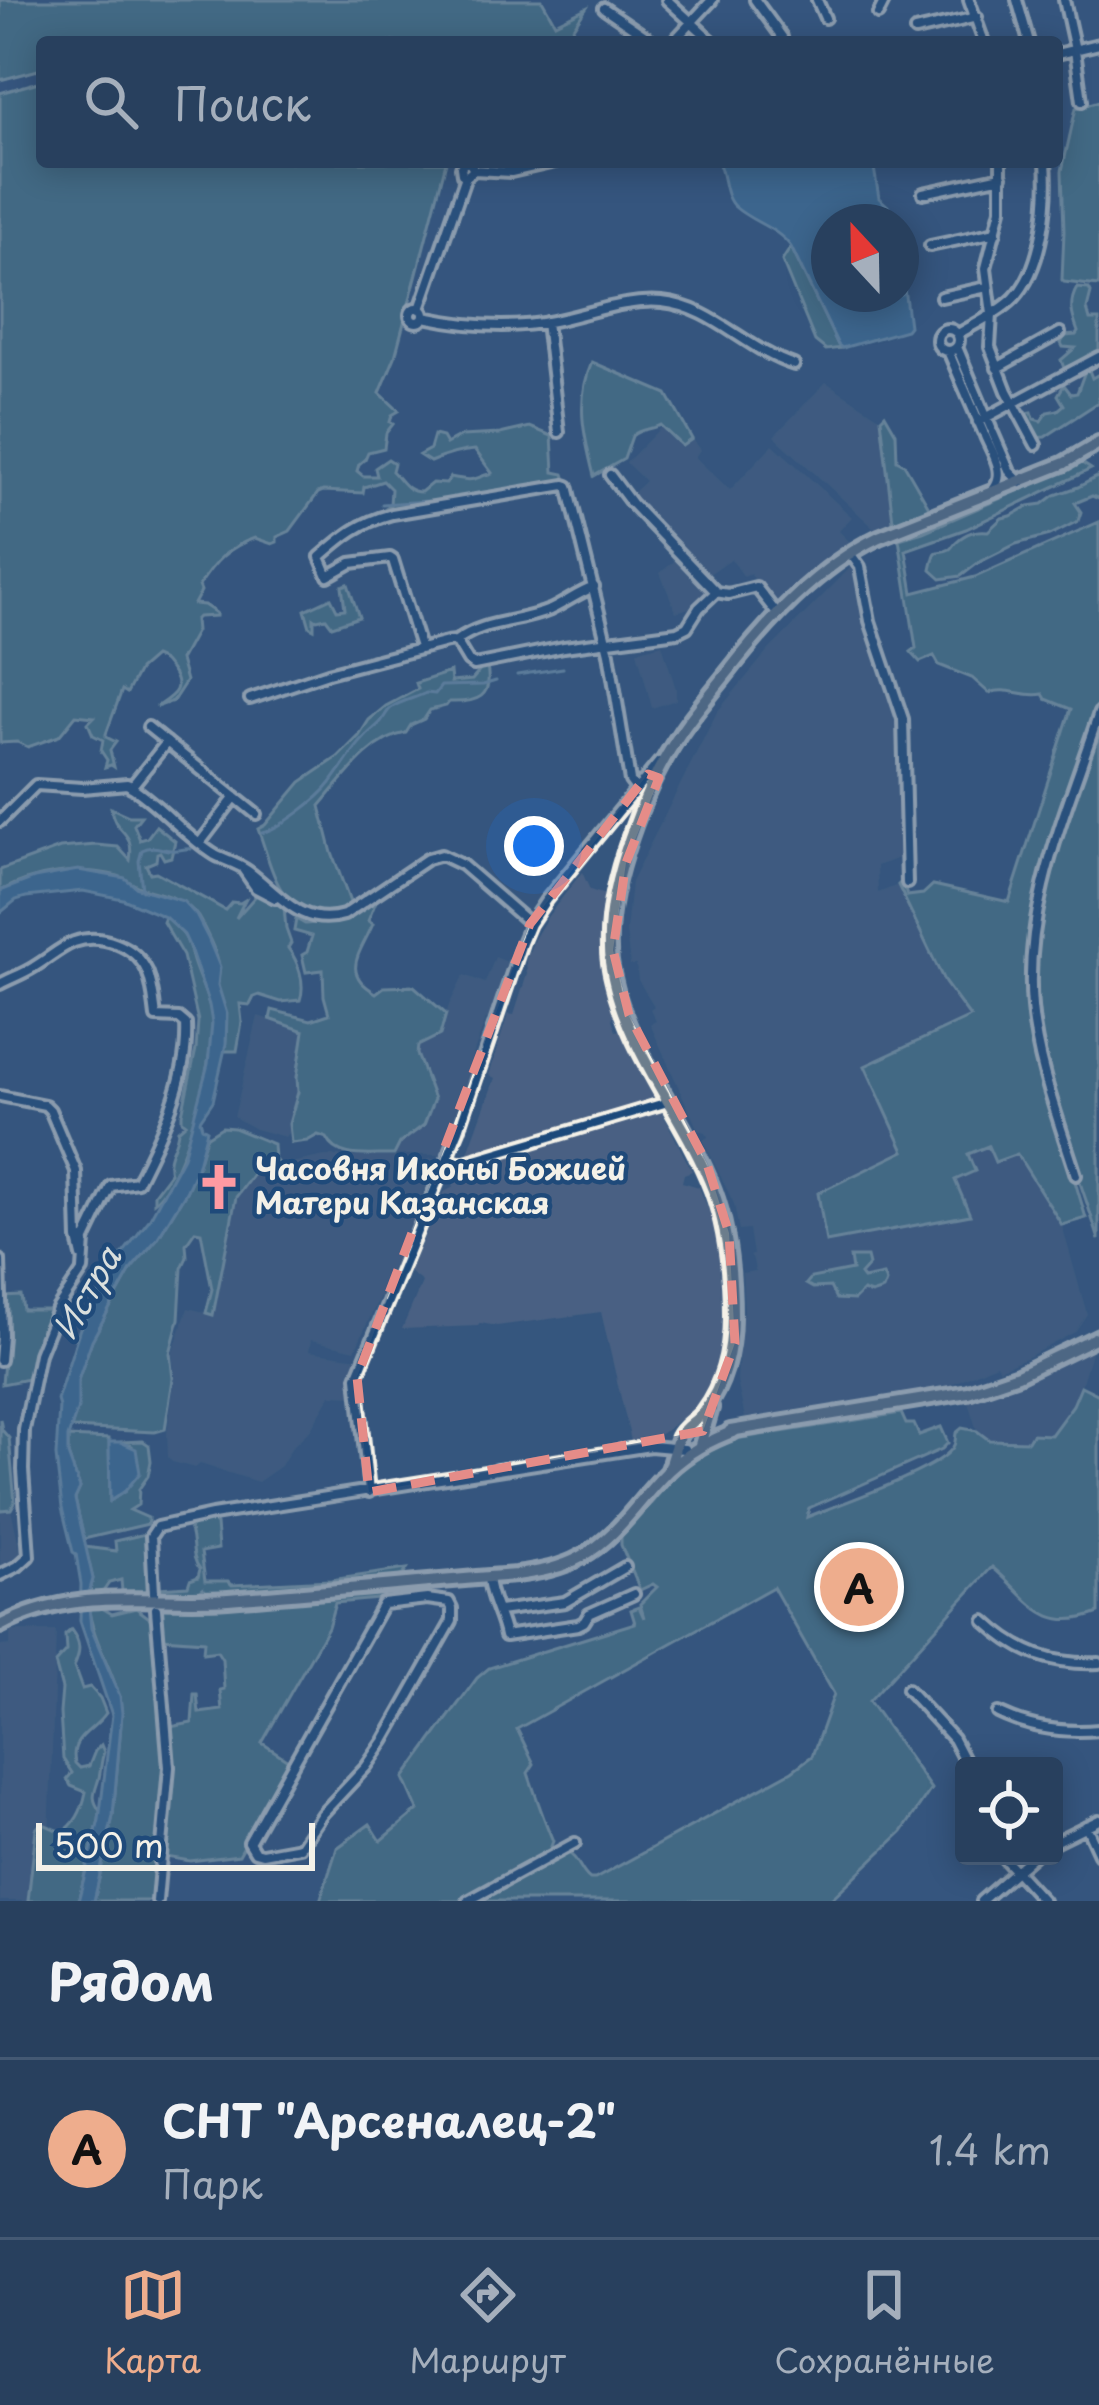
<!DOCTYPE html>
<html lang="ru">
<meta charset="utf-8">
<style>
:root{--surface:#28405e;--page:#344b67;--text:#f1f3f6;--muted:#a5afbc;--line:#445973;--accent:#eead8d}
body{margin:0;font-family:"Playpen Sans",sans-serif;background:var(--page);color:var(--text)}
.controls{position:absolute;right:36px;bottom:36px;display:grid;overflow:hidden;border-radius:12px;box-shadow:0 6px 30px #0003}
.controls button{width:108px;height:108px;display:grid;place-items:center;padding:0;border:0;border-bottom:3px solid var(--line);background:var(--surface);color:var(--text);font:60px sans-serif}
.compass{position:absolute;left:811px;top:204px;width:108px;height:108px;border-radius:50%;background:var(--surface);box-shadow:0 6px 30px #0003;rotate:338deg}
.scale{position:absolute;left:36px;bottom:30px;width:279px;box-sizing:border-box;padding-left:12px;border:6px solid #f4f1e8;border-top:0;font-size:33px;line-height:42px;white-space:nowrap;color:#f4f1e8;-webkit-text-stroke:9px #1f4a7a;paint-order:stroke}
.you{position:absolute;left:534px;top:846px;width:42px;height:42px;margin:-30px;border:9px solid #fff;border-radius:50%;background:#1a73e8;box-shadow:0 0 0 18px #1a73e833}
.badge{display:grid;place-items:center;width:78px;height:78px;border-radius:50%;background:var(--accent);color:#111;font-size:39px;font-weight:700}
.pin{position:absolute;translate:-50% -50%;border:6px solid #fff;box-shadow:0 3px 12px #0006}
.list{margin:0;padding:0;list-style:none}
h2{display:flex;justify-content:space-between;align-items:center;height:156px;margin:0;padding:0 48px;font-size:51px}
h2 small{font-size:39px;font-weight:400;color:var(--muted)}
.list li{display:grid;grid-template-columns:78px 1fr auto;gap:36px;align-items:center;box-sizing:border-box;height:180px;padding:0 48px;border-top:3px solid var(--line)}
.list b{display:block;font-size:45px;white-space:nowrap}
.list p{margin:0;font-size:39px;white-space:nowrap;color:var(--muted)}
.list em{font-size:39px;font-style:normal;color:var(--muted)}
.icon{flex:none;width:66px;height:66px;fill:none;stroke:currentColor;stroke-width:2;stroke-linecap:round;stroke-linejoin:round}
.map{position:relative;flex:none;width:1099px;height:1901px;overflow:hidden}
.search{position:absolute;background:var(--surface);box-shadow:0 6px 30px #0003;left:36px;right:36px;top:36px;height:132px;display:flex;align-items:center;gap:30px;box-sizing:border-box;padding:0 42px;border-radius:12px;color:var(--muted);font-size:45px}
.sheet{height:336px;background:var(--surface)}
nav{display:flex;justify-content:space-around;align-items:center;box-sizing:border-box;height:168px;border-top:3px solid var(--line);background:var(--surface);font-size:33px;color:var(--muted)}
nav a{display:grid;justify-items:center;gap:6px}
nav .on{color:var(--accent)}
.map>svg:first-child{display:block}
.built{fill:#486183}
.green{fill:#52818c;stroke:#a3b9ba;stroke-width:3;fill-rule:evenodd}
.water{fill:#4479a1;stroke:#8aa9bd;stroke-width:3}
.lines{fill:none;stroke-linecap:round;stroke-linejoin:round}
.stream{stroke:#8aa9bd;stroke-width:3}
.minor-casing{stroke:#f4f1e8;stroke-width:16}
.major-casing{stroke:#f4f1e8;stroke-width:20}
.minor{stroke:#1f4a7a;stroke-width:8}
.major{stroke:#6c7d8c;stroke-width:10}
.marked{fill:none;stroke:#e58c88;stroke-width:9;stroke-dasharray:24 15;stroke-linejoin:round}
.labels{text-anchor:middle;stroke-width:9;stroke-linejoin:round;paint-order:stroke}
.poi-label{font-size:30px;font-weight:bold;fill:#f4f1e8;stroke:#1f4a7a;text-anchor:start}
.water-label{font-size:33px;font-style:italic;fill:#dadfdd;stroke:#1f4a7a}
</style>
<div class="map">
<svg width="1099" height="1901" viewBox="0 0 1099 1901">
<rect width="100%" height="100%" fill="#35567e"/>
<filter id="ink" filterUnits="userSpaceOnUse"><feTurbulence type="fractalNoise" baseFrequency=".00833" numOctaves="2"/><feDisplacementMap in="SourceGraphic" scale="24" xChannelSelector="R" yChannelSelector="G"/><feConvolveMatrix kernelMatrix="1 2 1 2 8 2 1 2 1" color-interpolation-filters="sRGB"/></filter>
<g filter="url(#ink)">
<path class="built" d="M826,382L881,418L893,521L875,529L774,436Z
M661,427L682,448L692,439L700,450L695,457L730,490L773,444L852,517L839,531L853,545L780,608L750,574L744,577L731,559L705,577L628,497L645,481L626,463Z
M679,557L711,593L696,606L676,612L660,573Z
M851,567L874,654L896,718L904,856L877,866L878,893L898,885L945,983L970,1017L866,1066L905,1152L818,1193L825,1241L969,1216L955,1179L968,1154L988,1145L1017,1153L1062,1225L1087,1314L1075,1332L1028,1357L999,1369L996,1364L945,1387L745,1418L737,1381L741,1315L744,1313L742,1273L755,1271L753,1260L750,1256L753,1255L749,1230L739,1231L734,1204L703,1140L708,1137L706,1132L698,1130L650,1024L656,1021L650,1009L654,1006L638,980L636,965H630L626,932L631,882L717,712L768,651Z
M662,644L676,689V700L652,708L637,651Z
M582,872L590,890L605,895L601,959L616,1012L612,1019L616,1031L620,1030L624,1033L657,1102L466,1158L495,1078L489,1075L508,1014L514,1015L527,974L526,960L534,939L548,916Z
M495,957L510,963L490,1018L486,1019L473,1055V1067L458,1110L462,1112L445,1155H394L400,1144L416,1128L424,1069L417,1054L418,1046L440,1035L449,1005L464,975L485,983Z
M258,1016L297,1028L337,1045L317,1095L285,1137L255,1129L234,1117Z
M661,1110L692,1171L684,1174L682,1182L699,1187L713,1220L719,1255L723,1347L705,1397L698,1406L661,1434L631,1441L601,1312L497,1326L480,1323L478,1326L402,1329L422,1282L409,1272L444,1192L452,1188L462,1167Z
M325,1156L394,1157L427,1162L429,1158L442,1162L435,1178L430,1177L410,1231L355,1350L311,1340L309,1351L359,1358L353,1379V1396L331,1395L310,1430L292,1447L281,1466L258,1482L200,1464L195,1468L172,1462L168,1457L167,1433L175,1376L172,1354L188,1308L213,1314L236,1197L256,1170Z
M1092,1349L1081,1386L1073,1405L1051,1435L1032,1434L1028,1441L989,1440L977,1431L968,1402L1045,1372Z
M11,1509L21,1555L13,1564L0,1568V1510Z
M10,1631H56L47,1901H0V1646L10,1645Z"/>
<path class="green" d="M0,0H542L555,23L586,8L563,42H42V69L0,80Z
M42,81V162H446L395,357L380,393L399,411L392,415L390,422L393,424L386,433L384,448L368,452L365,459L359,464L357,471L363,476H377L375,468L388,459L394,463L392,471C402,481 406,492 421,492L432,483L446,484L450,477C478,482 468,480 492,473L475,450C460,451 444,456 430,462L419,455L430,449L434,435L442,437L446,444L461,436L500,434L530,427L552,436L554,472L564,474L566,480L386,512L384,509L390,505L391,489L383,481L364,487L363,493L323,491L318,493L290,531L277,537V542L272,544L255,538C228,547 214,562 199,586L201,591L194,604L204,605L216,613V616L198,617L195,620L196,631L180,660L186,681L173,701L156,707C172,696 186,690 170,669C160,658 168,663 154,657L139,670L127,693L122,690L106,734V737L116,742L110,750L114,767L111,765L105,767L107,760L101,751L103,740L93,735L88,723L94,717L76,715L59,736L28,747L17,742L0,743V93Z
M1099,101V286L1064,282L1062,280L1064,231L1062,171L1076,108Z
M791,247L838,345L842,348L826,350L815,341L782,261Z
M1077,288L1089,289L1091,293L1087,309L1090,320H1099V353L1064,368L1061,360L1075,348L1063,347L1061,343L1065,336L1076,335L1078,332C1072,316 1068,303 1077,288Z
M592,362L667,394L692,439L682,446L660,425C651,430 640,428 632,436L624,459L594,476C584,436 575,401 592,362Z
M1089,370L1092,378L1099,374V402L1045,437L1034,438L1023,417L1025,413L1032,412L1034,419L1041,421L1047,412L1058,410L1064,405L1058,395L1064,385L1071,394L1077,393L1085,371Z
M885,414L896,433L897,460L904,464L930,509L899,521H893L881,418Z
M1082,463L1091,469L966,529L906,550L913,593L975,577L1099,522V700L1039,887L1028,953V989L1045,1082L1086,1218L1062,1225L1017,1154L995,1162L988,1146L968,1154L975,1171L955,1180L970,1215L826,1242L818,1193L904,1151L865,1066L970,1017L945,983L898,885L902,881L907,896L923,894L933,885L1009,902L1071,709L1046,699L1043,694C1024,698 1007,686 989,693L972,678L939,665L934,656L920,662L911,652L916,648L899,539L923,532Z
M1099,476V499L1092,496L1075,503L1081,512L1078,521L1050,535L1016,544L978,563L961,576L941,579L931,570C937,542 935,557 950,549C953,547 954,543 957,541C967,532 976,530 988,531L1002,518L1011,516L1029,506L1043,504L1055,495L1078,487Z
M348,584L359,617L332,626L326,618L317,620L314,618V629L310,627L305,610L331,598L337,610L345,609L342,586Z
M487,667C493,697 478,703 449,702L446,706L430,710L424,719L411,725L406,733C370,739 344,778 320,806L332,853L351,905C341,914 330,916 315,913C275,905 271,863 258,829L265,825L301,782L338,757L359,736L369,720L386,706L418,689L416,683L450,672L451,682L472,680L482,668Z
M1099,722V1240C1072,1153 1025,1045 1034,953C1041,874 1074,797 1099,722Z
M111,808L129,816H141L134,825L140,840L147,838L156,826L175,841L171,857L164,859L160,852L157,853L156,861L146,865L150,873L156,872L225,910L232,902L240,903L245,900L236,918L260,891L284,907L286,929L291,943L288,948C298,961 306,983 300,1000L281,1002L259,995L254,997L250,1005L240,1004L242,1022L237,1051H224C230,1023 224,1012 218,987C215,972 220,983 219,968C219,956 204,927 198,917C184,897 163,895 142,888C133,885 127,879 118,876C79,866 36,872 0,891V870L60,848L96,845L118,847L130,860C135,828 114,835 111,808Z
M379,894L368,921L373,924C360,954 340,973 376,993L384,987L414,986L446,1014L440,1035L418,1046L417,1054L434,1099L424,1125L400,1143L394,1155C370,1154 338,1161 327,1138L318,1135L307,1141L291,1143L289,1124L298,1092L297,1077L304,1031L270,1019L272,1010L311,1020L329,1014L324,996L323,970L306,972L302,955L307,952L312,936L294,931L296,919L305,924L339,921Z
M165,917C173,923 180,929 185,937C190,946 191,955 194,964C200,982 209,998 212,1017C216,1054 183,1181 154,1202V1194L170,1173C165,1155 177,1146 178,1130L186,1123L182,1120V1114L196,1049L198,1021L183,956L163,922Z
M222,1127L234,1128L273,1144L274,1158L279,1165L256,1170L236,1197L213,1315L206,1313L212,1289L201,1232L195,1231L186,1244L187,1257L182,1268L179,1319L170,1353L173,1379L165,1429L155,1432L71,1428L77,1408L78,1380L92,1340L132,1268L157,1239L186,1192L197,1168L206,1137Z
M850,1257H867L869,1265L860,1275L863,1279L883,1275L886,1282L883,1290L871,1294L863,1291L854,1300L836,1299L830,1287L813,1288L806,1284L811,1278L852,1270Z
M21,1296L23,1310H53L36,1346L33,1378L2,1384L5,1351L3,1297Z
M1081,1386L1099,1395V1613C1042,1635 1030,1598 992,1567L869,1701L931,1789L902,1832L829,1901H320L337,1848L370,1824L381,1841L418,1810L404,1778L477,1678L489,1668L635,1623L631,1610L639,1607L644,1618L640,1604L657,1587L653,1584L640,1590L621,1545V1536C657,1503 680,1455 729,1440L901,1413L906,1424H914L919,1435L941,1427L948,1443L942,1449L809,1508L807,1517C837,1505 932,1472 950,1451C956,1445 955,1440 956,1433L962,1428L977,1431L989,1440L1028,1441L1032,1434L1051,1435L1073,1405ZM773,1587L834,1694L812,1756L792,1771L595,1879H590C580,1872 579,1858 568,1853L554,1861L549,1852L553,1841C543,1818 536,1796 528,1773L534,1764L517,1729Z
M0,1419L2,1430L9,1438L15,1502L11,1509L0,1510Z
M68,1437L109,1439L110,1501L125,1491L132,1446L120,1442L143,1441L149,1445L151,1461L148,1476L139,1489L138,1505L130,1510L148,1518V1524L84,1539L75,1499L80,1488L68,1455Z
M210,1519L216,1524L218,1549L201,1552L205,1581H228L232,1585L331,1580L407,1569L403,1575L396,1578L205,1595L203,1589L194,1596L157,1595L159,1588L188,1586L190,1580L198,1577L200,1569C189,1556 196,1537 187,1523Z
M145,1534L150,1592L122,1591L121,1580L109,1583L102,1593L89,1594L93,1579L85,1547L116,1551L115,1541Z
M415,1588L421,1590L422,1595L335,1603L328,1627L262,1743L291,1762L239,1855L190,1861L166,1857L173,1783L170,1727L192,1723L194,1694H197L199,1713L222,1710L220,1690L224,1689L222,1659L217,1651L203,1653L204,1641L162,1638L160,1616L163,1606Z
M88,1605H97L112,1614L136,1608L152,1620L164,1757V1789L153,1901H94L113,1816L122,1713C118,1675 93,1645 88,1605Z
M71,1630C81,1643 81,1652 74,1667L82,1689L90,1687L100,1698L106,1713C93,1732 69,1737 75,1763L80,1768L89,1766L95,1751L101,1745L104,1752C101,1761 101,1769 99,1778C95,1793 90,1797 100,1811L99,1820L78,1901H28L36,1829L41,1823L62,1832C77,1824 83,1807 86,1792L71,1786L67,1779L72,1773L63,1759L60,1713L62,1689L55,1663L66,1651L65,1635Z"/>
<path class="water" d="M718,162H873L879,198L888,206L892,222H829V294H901V265L909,326L906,330L842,348L838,345L791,247C777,227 753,223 735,207C723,196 725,176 718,162Z
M78,870L125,878L137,888L183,901L196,915L208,938L220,967L218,985L227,1014L226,1044L213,1101L200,1120L202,1127L207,1130L197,1168L186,1192L157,1239L132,1268L92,1340L78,1380V1408L68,1437V1455L80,1488L75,1499L93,1579L88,1597L91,1628L120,1696L122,1713L113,1816L94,1901H78L99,1820L112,1715L80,1621L81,1584L76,1554L73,1552L62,1508L56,1456L59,1407L57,1400L80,1328L120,1257L149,1220L183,1157L208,1064L212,1023L209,1005L190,948L184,935L165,917L123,899L83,891L26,897L16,900L0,913V891L34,878Z
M109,1442H120L136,1449L140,1473L125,1491L110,1501Z"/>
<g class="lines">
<path class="stream" d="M382,504L428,501
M517,675L563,668
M262,833C282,827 318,800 331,783C349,759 355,744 379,724C384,719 386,712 391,708C400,701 416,698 426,693L435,694L441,686L483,685L496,681
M142,890L139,861L142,850C156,843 163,852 177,850C181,850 186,848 191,849
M400,1290L405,1278
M391,1310L398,1296"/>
<defs>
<path id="minor" d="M667,0L713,42
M755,0L782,37
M817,0L825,18
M969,0L984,42
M1017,0L1029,42
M1064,0L1075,50L1082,101
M604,8L654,42
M878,14L885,0
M915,31L977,17
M673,42L712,0
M1057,54L1099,44
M1001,162V209L986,268L992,314L990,347L1007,391L1036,445
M474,170L470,163H464L461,167L462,174L467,176L474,170L511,172L555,162
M923,193L1002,176
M930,246L996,232
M941,297L987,287
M410 315a7 7 0 1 1 14 0a7 7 0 1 1-14 0Z
M420,309L466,176
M424,317C466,326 510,330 553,321C589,314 624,299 662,302C713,307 745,349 794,365
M546,322L559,432
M937 340a11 11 0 1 1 22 0a11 11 0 1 1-22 0Z
M958,334C976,323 999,313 1014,298C1043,268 1049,202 1046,162
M957,347L991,428
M948,351L983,432
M997,368L1060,333
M978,422L1099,357
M993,433L1010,472L1021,483
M985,436C992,453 1007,473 993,490
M850,553L860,567L870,621L903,719L907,883
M716,592L728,594L756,587L778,615
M456,641C484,620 519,623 550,610C565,603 578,593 594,587
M420,647L393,560L390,558L351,563L328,576L320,557C345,535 359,523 392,514L565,485L568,486L609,653L630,781L636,789
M250,699L328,673L447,642L456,641L468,661L474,665L564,647L677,632L687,627L699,608L716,592L631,503L610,475
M148,727L256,814
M131,787L167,742
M0,821L36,785L82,788L127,784C159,803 183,835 215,855C226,861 237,863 248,871C279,894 301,928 344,915L427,859L441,855L462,865L530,924
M200,843L235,797
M243,869L256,888L275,898
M0,984C11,978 23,974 34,967C48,959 59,948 74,942C100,933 135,945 147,971C153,985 154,1002 156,1017L179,1018L186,1024C189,1078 161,1135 137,1182L111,1186L85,1240
M0,1096L45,1105L50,1110L76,1171L78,1239L82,1256
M448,1159L462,1163L668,1102
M1076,1175C1059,1121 1037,1064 1032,1007C1023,905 1068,808 1099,713
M0,1260L2,1336L0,1360
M369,1492L357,1377L459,1130L522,943L530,924L546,900L659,762
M0,1575L18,1566L29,1556L23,1470L24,1430L39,1354L57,1309L83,1270L85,1240L79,1237
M488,1577C489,1598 501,1615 505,1636L578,1625L584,1622L589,1614L634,1594
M154,1593L151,1536L157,1527L212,1515L650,1446L684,1449
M427,1599L449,1602L452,1608V1621L384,1741L366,1767L322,1814L300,1847L262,1854L255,1852L249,1842L383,1604Z
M156,1609L169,1767L157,1901
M499,1611L565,1602L625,1567
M985,1621C1019,1653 1052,1665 1099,1663
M907,1689L953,1739L967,1766
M998,1713C1029,1728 1065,1733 1099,1730
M1086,1826L1099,1854
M1054,1842L1099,1820
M1002,1856L1043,1901
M468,1901L575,1843
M981,1901L1033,1856"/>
<path id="major" d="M1063,464L1099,443
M730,1431L968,1392L1018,1375L1099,1336
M700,1445L711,1408
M667,1472C672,1461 674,1448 679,1437C683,1427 697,1421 704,1411C724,1384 732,1350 732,1316C732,1275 728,1230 713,1190C687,1122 638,1065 617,994C613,979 609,964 609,949C606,885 644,787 680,734C693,714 709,696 724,677C766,623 817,567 879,537L1065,463
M0,1626C76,1586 148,1604 228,1599C324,1592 420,1582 516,1575C539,1572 561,1568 581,1557C619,1536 639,1499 669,1470C689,1451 710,1440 735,1431"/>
</defs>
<use href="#minor" class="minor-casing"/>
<use href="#major" class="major-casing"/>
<use href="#minor" class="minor"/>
<use href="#major" class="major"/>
</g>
</g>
<path d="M0 0H1099V1901H0ZM648,774L659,778L626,863L613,950L629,1015L707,1164L729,1233L735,1343L703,1431L369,1492L357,1377L530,924Z" fill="#35567e" fill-opacity=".55" fill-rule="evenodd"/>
<path class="marked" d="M648,774L659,778L626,863L613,950L629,1015L707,1164L729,1233L735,1343L703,1431L369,1492L357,1377L530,924Z"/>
<defs>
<symbol id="church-bare" viewBox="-9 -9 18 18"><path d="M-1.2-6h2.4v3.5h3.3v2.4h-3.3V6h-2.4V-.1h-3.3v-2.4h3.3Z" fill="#ff9aa2" stroke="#1f4a7a" stroke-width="2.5" paint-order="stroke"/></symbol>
</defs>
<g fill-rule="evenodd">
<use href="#church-bare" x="186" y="1154" width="66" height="66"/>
</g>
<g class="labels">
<g class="poi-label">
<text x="255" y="1180">Часовня Иконы Божией<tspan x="255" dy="34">Матери Казанская</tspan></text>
</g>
<g class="water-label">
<text transform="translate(87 1293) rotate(-60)" y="12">Истра</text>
</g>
</g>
</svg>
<div class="controls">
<button><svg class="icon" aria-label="locate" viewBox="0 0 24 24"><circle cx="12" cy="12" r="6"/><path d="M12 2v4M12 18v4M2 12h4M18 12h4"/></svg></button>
</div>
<svg class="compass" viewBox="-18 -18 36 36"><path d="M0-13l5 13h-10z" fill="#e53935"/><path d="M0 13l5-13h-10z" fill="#a5afbc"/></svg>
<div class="scale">500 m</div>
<div class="you"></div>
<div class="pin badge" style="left:859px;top:1587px">A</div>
<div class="search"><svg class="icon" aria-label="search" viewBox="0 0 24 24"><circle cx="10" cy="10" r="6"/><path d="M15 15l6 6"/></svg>Поиск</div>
</div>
<section class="sheet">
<h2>Рядом<small></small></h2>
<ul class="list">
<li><span class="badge">A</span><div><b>СНТ &quot;Арсеналец-2&quot;</b><p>Парк</p></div><em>1.4 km</em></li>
</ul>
</section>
<nav>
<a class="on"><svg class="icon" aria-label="map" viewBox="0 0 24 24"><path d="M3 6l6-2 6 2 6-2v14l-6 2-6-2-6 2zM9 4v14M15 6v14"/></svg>Карта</a>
<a><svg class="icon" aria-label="directions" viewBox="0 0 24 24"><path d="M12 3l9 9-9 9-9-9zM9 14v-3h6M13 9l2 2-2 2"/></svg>Маршрут</a>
<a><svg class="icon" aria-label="saved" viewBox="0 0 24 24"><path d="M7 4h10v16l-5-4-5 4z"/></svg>Сохранённые</a>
</nav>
